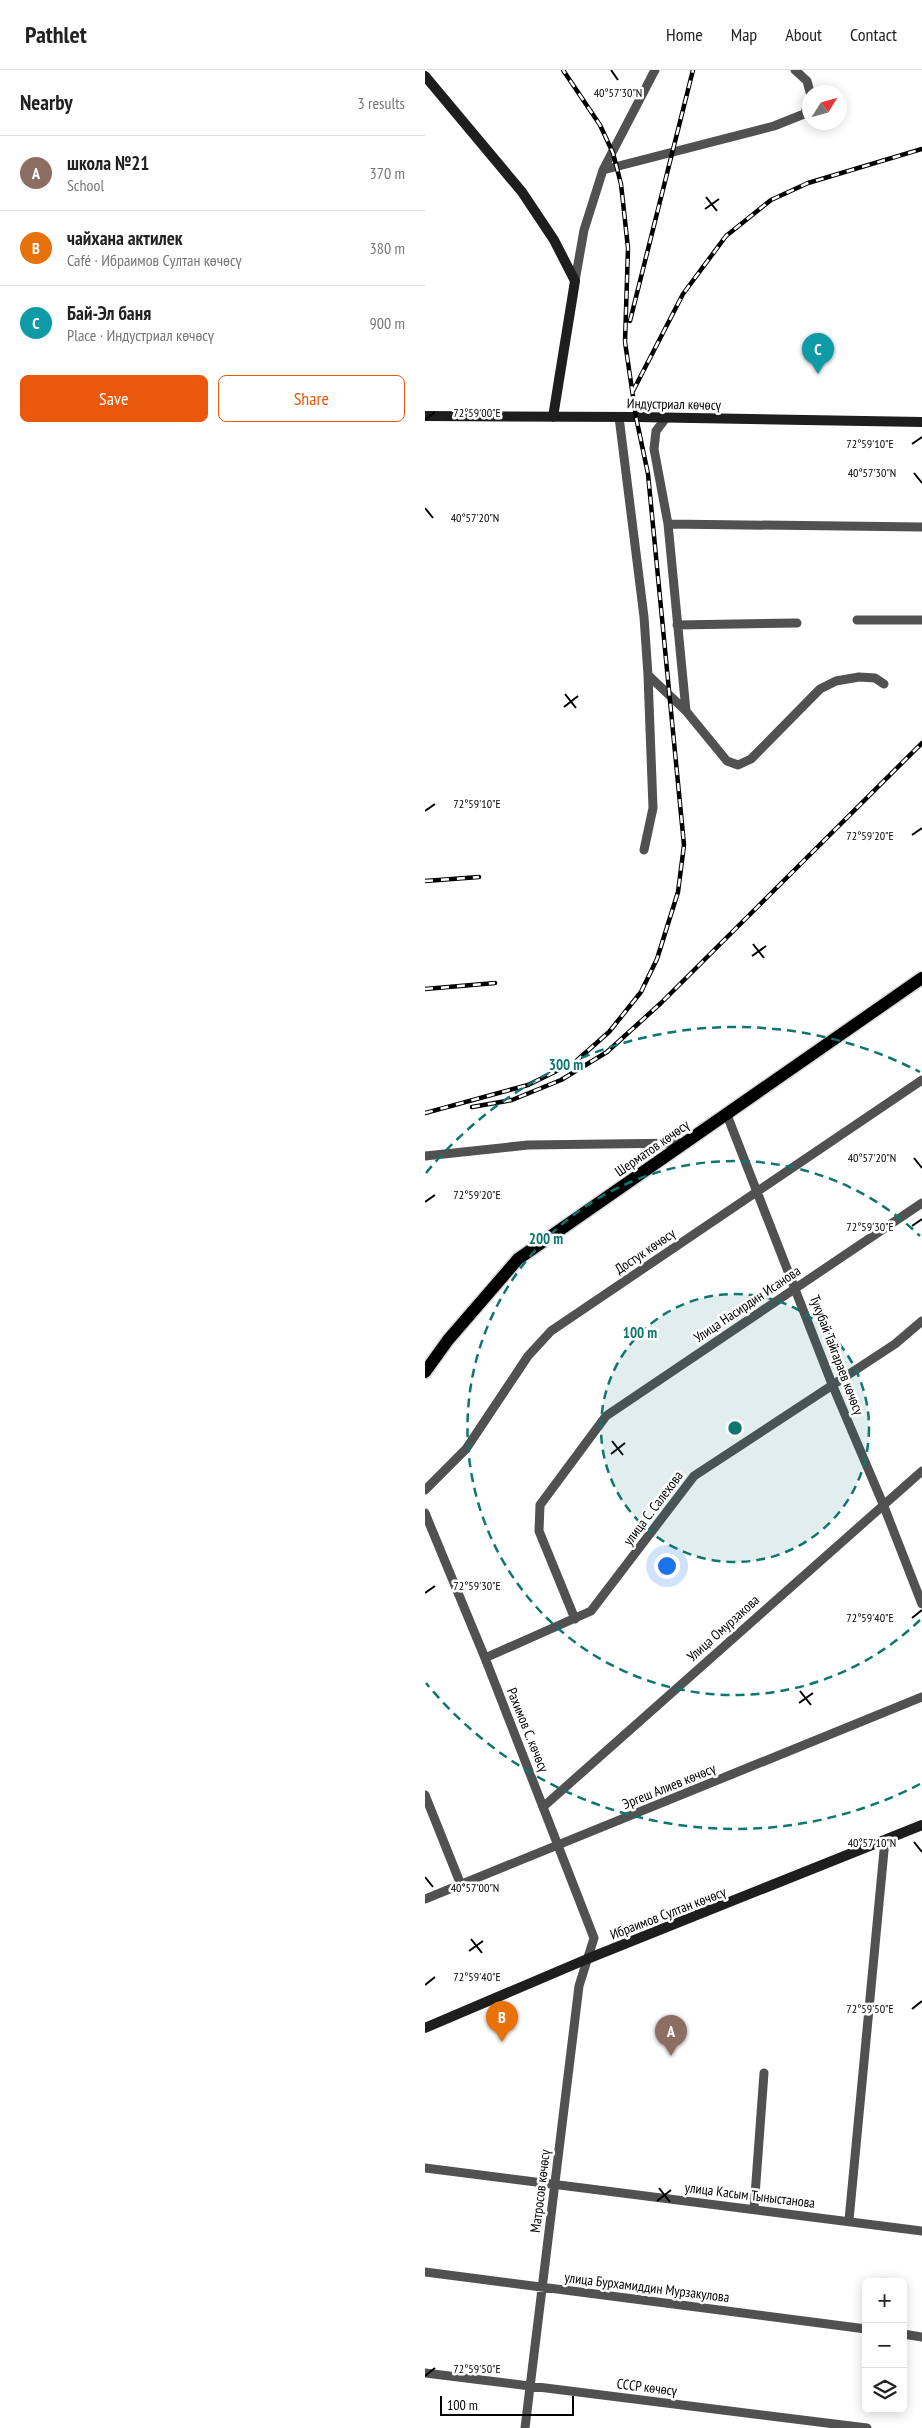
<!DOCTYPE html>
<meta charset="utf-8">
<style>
:root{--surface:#fff;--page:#f2f2f2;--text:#222;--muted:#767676;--line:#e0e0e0;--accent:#ea580c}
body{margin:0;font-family:"PT Sans Narrow",sans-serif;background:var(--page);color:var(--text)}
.controls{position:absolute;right:15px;bottom:15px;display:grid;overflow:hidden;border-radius:8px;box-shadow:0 2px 12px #0003}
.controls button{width:45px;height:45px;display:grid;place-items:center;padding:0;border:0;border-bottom:1px solid var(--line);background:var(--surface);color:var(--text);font:25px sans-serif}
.compass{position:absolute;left:377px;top:15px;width:45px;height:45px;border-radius:50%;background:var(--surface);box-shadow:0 2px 12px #0003;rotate:53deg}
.scale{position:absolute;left:15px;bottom:12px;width:134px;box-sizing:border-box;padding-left:5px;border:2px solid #000;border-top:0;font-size:14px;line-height:18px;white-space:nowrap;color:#000;-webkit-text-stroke:4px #fff;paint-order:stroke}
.you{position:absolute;left:241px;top:1495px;width:18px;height:18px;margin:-12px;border:4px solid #fff;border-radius:50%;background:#1a73e8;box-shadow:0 0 0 8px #1a73e833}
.badge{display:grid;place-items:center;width:32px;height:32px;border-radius:50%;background:var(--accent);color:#fff;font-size:16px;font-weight:700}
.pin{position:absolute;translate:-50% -41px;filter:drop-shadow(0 1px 2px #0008)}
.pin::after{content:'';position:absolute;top:26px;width:18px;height:15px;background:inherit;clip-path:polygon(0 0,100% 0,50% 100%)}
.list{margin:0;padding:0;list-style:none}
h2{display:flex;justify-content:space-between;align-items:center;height:65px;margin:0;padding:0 20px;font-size:21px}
h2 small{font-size:16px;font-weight:400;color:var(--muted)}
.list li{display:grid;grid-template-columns:32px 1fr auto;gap:15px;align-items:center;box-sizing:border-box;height:75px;padding:0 20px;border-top:1px solid var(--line)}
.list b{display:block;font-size:19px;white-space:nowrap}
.list p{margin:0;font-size:16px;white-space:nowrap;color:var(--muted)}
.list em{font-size:16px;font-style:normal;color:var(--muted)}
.actions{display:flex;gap:10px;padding:15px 20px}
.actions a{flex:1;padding:11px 0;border:1px solid var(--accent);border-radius:8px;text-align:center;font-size:18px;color:var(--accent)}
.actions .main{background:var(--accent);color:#fff}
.icon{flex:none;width:28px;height:28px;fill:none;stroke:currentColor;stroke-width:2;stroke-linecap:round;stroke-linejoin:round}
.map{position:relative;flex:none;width:497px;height:2358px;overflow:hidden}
header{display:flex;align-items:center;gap:30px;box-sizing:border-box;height:70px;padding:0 25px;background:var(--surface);border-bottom:1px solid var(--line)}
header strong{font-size:24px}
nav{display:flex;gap:28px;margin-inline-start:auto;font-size:18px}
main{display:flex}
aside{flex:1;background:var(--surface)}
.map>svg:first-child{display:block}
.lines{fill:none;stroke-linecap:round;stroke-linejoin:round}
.primary-casing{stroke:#dbdbdb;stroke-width:15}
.street{stroke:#515151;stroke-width:9}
.secondary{stroke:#1e1e1e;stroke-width:10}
.primary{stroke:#000;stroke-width:12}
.rail-casing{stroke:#000;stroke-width:4.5}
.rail{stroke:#fff;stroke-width:2.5;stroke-dasharray:8;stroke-linecap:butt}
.ticks{fill:none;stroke:#000;stroke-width:2}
.ring{fill:none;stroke:#0f766e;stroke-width:2.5;stroke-dasharray:9 6}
.labels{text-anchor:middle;stroke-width:5;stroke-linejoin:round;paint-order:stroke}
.street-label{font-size:14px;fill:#000;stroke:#fff}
.ticks-label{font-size:12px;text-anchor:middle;fill:#000;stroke:#fff;stroke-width:5;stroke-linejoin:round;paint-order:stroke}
.centre{fill:#0f766e;stroke:#fff;stroke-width:2.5}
.ring-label{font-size:15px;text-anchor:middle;font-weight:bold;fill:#0f766e;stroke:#fff;stroke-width:5;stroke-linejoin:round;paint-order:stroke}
</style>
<header>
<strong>Pathlet</strong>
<nav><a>Home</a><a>Map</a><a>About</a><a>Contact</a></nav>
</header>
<main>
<aside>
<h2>Nearby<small>3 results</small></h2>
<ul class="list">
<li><span class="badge" style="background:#8d6e63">A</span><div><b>школа №21</b><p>School</p></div><em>370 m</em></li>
<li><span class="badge" style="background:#e8710a">B</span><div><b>чайхана актилек</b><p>Café · Ибраимов Султан көчөсү</p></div><em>380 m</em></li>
<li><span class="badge" style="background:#0f9aa8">C</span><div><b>Бай-Эл баня</b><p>Place · Индустриал көчөсү</p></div><em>900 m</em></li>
</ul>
<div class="actions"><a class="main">Save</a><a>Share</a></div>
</aside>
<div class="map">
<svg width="497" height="2358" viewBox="0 0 497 2358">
<rect width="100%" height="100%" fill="#fff"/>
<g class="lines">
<defs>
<path id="primary" d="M0,1302L23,1270L93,1189L497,908"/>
</defs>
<use href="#primary" class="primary-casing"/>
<path class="street" d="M370,0L382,11L385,22
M178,100L349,56L379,44L384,35
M150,211L159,160L178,100L230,0
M194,347L219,547L223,605L228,738L219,780
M241,348L231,361L229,379L243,454L261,641
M243,454L497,457
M432,550H497
M252,555L372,553
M223,605L261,641L302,691L313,695L326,689L395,619L411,611L434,607L450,608L459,614
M302,1045L407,1314L458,1434L497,1534
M0,1086L103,1075L260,1073
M0,1420L41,1379L103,1286L126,1261L497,1010
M0,1443L60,1588L169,1868L154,1916L100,2358
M150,1549L114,1461L115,1435L181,1346L497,1133
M60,1588L166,1541L269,1406L470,1274L497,1251
M0,1725L36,1815
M118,1737L497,1401
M0,1829L497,1627
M0,2098L497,2161
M329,2139L339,2003
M424,2150L460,1770
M0,2202L441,2259
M478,2264L497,2267
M0,2303L442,2358"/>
<path class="secondary" d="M0,6L97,122L129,170L150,211L128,347
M0,346L211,347L497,352
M0,1958L162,1889L497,1755"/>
<use href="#primary" class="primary"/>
<defs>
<path id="rail" d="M205,251L268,0
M208,321L258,224L301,166L346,130L383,113L497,79
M0,811L54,807
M0,919L70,913
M47,1037L87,1030L136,1010L182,982L236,933L497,673
M0,1043L103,1015L150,992L184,962L216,922L232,889L253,822L259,775L223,404L211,347L200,272L203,178L196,114L188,83L175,55L138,0"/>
</defs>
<use href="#rail" class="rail-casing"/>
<use href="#rail" class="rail"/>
</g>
<path class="ticks" d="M186,0L193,10M281,127L292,141M280,139L294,129M0,350L10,342M487,374L497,367M489,403L497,413M0,438L8,448M140,624L151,638M139,637L153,626M0,741L10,734M487,765L497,758M328,874L339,888M327,886L341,876M489,1088L497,1098M0,1132L10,1125M487,1156L497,1149M187,1371L198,1385M186,1384L200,1373M0,1523L10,1516M487,1548L497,1540M375,1621L386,1635M374,1633L388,1623M489,1772L497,1782M0,1807L8,1817M46,1869L57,1883M44,1881L58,1871M0,1915L10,1907M487,1939L497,1931M234,2118L245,2132M232,2131L246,2120M0,2306L10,2298"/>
<circle cx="310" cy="1358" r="134" fill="#0f766e" fill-opacity=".12"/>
<g class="ring">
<circle cx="310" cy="1358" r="134"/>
<path d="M495 1550A267 267 0 1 1 495 1166"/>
<path d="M495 1714A401 401 0 0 1 1 1613M1 1103A401 401 0 0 1 495 1002"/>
</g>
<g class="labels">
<g class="street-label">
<text transform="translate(249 334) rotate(1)" y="5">Индустриал көчөсү</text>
<text transform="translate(227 1078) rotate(-35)" y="5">Шерматов көчөсү</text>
<text transform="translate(220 1181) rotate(-34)" y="5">Достук көчөсү</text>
<text transform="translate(322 1234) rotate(-34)" y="5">Улица Насирдин Исанова</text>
<text transform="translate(412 1285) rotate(69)" y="5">Тукубай Тайгараев көчөсү</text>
<text transform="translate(228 1438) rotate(-53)" y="5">улица С. Салехова</text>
<text transform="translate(298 1558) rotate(-42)" y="5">Улица Омурзакова</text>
<text transform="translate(103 1660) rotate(68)" y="5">Рахимов С. көчөсү</text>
<text transform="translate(244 1716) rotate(-22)" y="5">Эргеш Алиев көчөсү</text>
<text transform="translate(243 1843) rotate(-21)" y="5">Ибраимов Султан көчөсү</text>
<text transform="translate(115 2121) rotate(-83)" y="5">Матросов көчөсү</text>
<text transform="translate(325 2125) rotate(7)" y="5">улица Касым Тыныстанова</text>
<text transform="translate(222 2217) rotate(7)" y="5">улица Бурхамиддин Мурзакулова</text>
<text transform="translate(222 2317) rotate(7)" y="5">СССР көчөсү</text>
</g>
</g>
<g class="ticks-label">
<text x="193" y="27">40°57'30"N</text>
<text x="52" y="347">72°59'00"E</text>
<text x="445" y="378">72°59'10"E</text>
<text x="447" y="407">40°57'30"N</text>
<text x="50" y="452">40°57'20"N</text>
<text x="52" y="738">72°59'10"E</text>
<text x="445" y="770">72°59'20"E</text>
<text x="447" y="1092">40°57'20"N</text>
<text x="52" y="1129">72°59'20"E</text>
<text x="445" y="1161">72°59'30"E</text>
<text x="52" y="1520">72°59'30"E</text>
<text x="445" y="1552">72°59'40"E</text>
<text x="447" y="1777">40°57'10"N</text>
<text x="50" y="1822">40°57'00"N</text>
<text x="52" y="1911">72°59'40"E</text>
<text x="445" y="1943">72°59'50"E</text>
<text x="52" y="2303">72°59'50"E</text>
</g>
<circle cx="310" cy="1358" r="8" class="centre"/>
<g class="ring-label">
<text x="141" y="1000">300 m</text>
<text x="121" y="1174">200 m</text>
<text x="215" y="1268">100 m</text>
</g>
</svg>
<div class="controls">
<button>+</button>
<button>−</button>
<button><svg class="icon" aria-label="layers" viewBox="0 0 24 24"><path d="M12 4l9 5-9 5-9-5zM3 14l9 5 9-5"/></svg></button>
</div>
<svg class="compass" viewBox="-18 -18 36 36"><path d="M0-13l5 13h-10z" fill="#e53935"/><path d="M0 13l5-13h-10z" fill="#767676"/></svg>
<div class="scale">100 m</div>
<div class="you"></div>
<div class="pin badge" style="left:246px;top:1986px;background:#8d6e63">A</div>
<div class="pin badge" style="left:77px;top:1972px;background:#e8710a">B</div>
<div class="pin badge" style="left:393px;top:304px;background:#0f9aa8">C</div>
</div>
</main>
